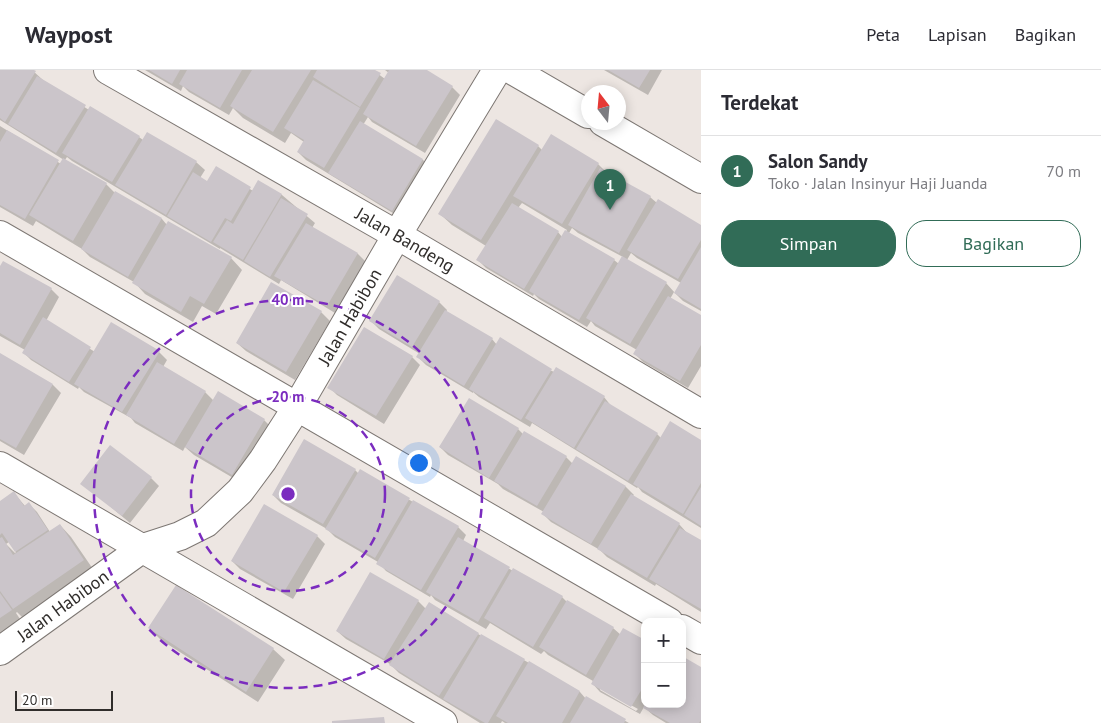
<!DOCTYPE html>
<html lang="id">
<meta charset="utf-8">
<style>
:root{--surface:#fff;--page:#f7f7f7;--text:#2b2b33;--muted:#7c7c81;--line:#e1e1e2;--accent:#316c57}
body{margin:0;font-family:"PT Sans",sans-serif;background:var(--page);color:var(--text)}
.controls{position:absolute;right:15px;bottom:15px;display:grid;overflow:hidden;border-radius:10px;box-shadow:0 2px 12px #0003}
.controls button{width:45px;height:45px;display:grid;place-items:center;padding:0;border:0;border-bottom:1px solid var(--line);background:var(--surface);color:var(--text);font:25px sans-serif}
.compass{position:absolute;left:581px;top:15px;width:45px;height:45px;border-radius:50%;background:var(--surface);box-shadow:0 2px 12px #0003;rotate:344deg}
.scale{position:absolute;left:15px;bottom:12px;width:98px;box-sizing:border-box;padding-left:5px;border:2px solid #302d2b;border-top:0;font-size:14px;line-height:18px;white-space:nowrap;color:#302d2b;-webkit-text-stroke:4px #fff;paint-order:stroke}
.you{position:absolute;left:418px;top:392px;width:18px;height:18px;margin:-12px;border:4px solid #fff;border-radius:50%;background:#1a73e8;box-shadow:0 0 0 8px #1a73e833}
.badge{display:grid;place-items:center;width:32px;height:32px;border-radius:50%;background:var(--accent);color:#fff;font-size:16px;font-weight:700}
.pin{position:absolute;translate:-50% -41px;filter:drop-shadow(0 1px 2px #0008)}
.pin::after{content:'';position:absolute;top:26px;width:18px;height:15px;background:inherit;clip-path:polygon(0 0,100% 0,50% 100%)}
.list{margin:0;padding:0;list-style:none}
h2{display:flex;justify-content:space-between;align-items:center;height:65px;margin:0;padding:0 20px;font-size:21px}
h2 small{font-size:16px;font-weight:400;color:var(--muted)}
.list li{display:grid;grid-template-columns:32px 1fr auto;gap:15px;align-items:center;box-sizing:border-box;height:70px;padding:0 20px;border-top:1px solid var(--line)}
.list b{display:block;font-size:19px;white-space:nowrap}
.list p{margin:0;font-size:16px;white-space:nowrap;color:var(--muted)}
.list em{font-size:16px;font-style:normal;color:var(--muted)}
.actions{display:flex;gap:10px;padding:15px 20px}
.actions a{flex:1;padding:11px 0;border:1px solid var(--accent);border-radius:20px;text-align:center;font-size:18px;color:var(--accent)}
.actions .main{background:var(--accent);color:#fff}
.map{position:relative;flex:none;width:701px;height:653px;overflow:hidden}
header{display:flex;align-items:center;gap:30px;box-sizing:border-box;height:70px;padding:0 25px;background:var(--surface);border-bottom:1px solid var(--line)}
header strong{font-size:24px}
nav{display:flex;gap:28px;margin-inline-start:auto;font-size:18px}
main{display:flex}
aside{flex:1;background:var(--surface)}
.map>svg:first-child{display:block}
.shadow{fill:#0003;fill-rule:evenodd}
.building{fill:#cbc5ca}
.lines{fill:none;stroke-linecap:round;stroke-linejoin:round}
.minor-casing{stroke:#7d7773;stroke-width:30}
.tertiary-casing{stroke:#7d7773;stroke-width:30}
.minor{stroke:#fff;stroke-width:28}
.tertiary{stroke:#fff;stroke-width:28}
.ring{fill:none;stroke:#7b2cbf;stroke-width:2.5;stroke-dasharray:9 6}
.labels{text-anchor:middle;stroke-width:4;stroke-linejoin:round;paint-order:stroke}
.street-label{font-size:18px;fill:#302d2b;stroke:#fff}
.centre{fill:#7b2cbf;stroke:#fff;stroke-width:2.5}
.ring-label{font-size:15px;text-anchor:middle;font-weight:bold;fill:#7b2cbf;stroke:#fff;stroke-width:4;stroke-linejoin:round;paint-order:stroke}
</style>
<header>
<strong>Waypost</strong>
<nav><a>Peta</a><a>Lapisan</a><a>Bagikan</a></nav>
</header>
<main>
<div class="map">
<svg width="701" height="653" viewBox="0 0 701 653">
<rect width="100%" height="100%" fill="#ede6e2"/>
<path class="shadow" d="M0,0H32L44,11L89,40L139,67L143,70L147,63L196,92L205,100L200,108L208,112L217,98L253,121L259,112L282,125L315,153L312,158L358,184L366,192L335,243L281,210L279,214L220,178V179L72,91L67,87L65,90L106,114L115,123L162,149L167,155L231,188L242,200L216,244L202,236L193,252L145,224L134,212L90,187L82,179L36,151L33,156L0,137V56L61,94L64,90L0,50Z
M145,0H373L385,9L389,3L385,0H424L452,17L460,25L425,83L372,52L368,47L363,55L423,90L431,98L401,148L306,90L298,82L304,72L291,63L285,73L243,48L233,38L229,45L189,22L183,16L181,21Z
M604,0H662L648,25Z
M538,76L542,80L598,94L606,102L650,127L657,133L701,156V241L683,231L674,222L670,229L701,247V296L688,318L643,292L635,284L637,280L595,256L591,251L587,257L539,229L534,224L533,226L486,198L478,190L486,176L452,155L440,144ZM522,133L567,160L562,167L558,162L518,138ZM572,158L578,163L623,187L619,194L614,190L569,163ZM631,183L637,188L681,213L675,223L666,213L627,190Z
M0,198L51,219L59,227L46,251L95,282H159L167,290L163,297L205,322L214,331L264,350L272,358L240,412L194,385L185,377L183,381L135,353L131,348L84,322L79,317L78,319L31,290L23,282L25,280L0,266Z
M272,214L321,242L330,251L295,310L246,281L237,273Z
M439,232L447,240L446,242L492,269L497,275L554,302L556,299L604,327L612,337L657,364L661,368L701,371V458L642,422L638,417L637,418L532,353L530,357L479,327L473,322V323L426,295L418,287L420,284L379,259L371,251Z
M0,284L53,315L61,323L24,385L0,371Z
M412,287L420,295L384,354L337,325L329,317Z
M469,330L518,359L523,364L566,387L573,394L577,388L626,417L634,425L633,426L679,454L687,463L701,471V542L656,514L655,516L607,487L600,480L551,452L543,444L544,442L503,419L498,414L448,385L440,377Z
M355,400L359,404L361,401L413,432L458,457L466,465L463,471L513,501L562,527L568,533L613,558L621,565L645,572V634H682L701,598V653H666L653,645L644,637L640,644L600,622L592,613L593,611L548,585L544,581L541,584L490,553L486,559L435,530L431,525L430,527L386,501L378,492L335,467L327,459L281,433L273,425ZM600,618L638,639L636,641L600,620Z
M151,408L159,416L130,453L82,413Z
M14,423L25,436L29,434L37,442L50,462L60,455L71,467L95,502L25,550L17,542L16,543L22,552L0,567V432ZM9,472L16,482L15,483L6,474Z
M317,466L325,474L293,529L240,499L232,491Z
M418,531L426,539L478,564L580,622L586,629L629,653H505L502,651L501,653H480L399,603L390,594L346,569L337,561Z
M149,558L273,579L285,590L258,632L161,570Z"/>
<path class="building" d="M0,0H34L36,1L5,52L0,48Z
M149,0H180L172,14Z
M187,0H242L220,38L179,14Z
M252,0H311L273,62L230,36Z
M317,0H375L381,3L360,37L313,7Z
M389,0H427L453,16L416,76L363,44Z
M608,0H650L639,18Z
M37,6L86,35L56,83L8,54Z
M313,10L360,38L324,98L297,82L304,70L284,58Z
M90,36L140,66L112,112L62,83Z
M496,49L539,75L481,170L438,144Z
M360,51L423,89L392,141L328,103Z
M7,60L59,90L25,149L0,135V72Z
M147,62L197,91L166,145L115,115Z
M551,64L599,93L562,154L513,126Z
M63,88L107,113L73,171L29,145Z
M216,96L251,117L231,151L225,148L211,172L167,146L193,102L207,111Z
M600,98L651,126L619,183L568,155Z
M258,110L282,124L243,190L213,172L227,150L233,154Z
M115,121L162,148L128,207L81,179Z
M281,128L308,144L270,207L244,191Z
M658,129L701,155V170L678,209L627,180Z
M512,133L559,161L524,219L476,190Z
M168,151L232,187L204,234L190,226L181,242L132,213Z
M306,153L358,183L327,236L274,206Z
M565,160L615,189L579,250L529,221Z
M701,177V239L674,223Z
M622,186L667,212L630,274L586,248Z
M3,191L52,218L20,275L0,263V196Z
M397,205L440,231L412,277L369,251Z
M271,212L322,241L286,302L236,273Z
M668,226L701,245V275L680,311L633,284Z
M445,240L493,268L464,316L416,287Z
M43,247L91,277L69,312L22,283Z
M111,252L160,281L122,342L74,314Z
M364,257L413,286L376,346L327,318Z
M500,267L552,299L521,350L469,319Z
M0,283L53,314L16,378L0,369Z
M157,292L206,321L174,374L126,345Z
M556,297L605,326L574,378L525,348Z
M218,321L265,349L232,405L185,377Z
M469,328L519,358L489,408L439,377Z
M605,331L658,363L628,411L576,379Z
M670,351L701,370V413L683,444L633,414Z
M524,361L567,386L537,436L494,411Z
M304,369L356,399L323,454L272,425Z
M110,375L152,407L122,446L80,414Z
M576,386L626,416L591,474L541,444Z
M360,399L410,428L375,488L325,459Z
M701,417V456L684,445Z
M14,421L24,436L29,432L48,460L15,482L2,463L0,465V431Z
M631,424L680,453L647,508L597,479Z
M413,430L459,456L421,520L376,494Z
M264,434L318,465L284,522L231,491Z
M60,454L84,490L13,539L0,521V468L2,467L13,485Z
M680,458L701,470V539L649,509Z
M458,467L510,497L478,552L426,522Z
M513,498L563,526L533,577L484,548Z
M370,502L419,530L384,589L336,561Z
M176,515L274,578L246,622L148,558Z
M0,523L12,540L0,548Z
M567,530L614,557L586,605L539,577Z
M429,532L479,563L439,626L389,595Z
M623,558L645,570V614L631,637L591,614Z
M481,564L525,589L488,653H485L443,629Z
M682,586L701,597V650L699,653H670L643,638L645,634H682Z
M529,591L580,621L562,653H508L496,646Z
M586,626L626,649L624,653H570Z
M384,647L385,653H332V651Z"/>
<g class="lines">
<defs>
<path id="minor" d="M108,0L397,165L701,344
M0,165L669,552
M0,396L443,653
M682,559L701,570
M0,581L143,478L180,466L206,453L240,421L263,390L297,337L397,165L497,0"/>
<path id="tertiary" d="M512,0L588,44
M603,52L701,109"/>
</defs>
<use href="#minor" class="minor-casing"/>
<use href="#tertiary" class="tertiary-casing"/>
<use href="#minor" class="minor"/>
<use href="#tertiary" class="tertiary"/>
</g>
<g class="ring">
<circle cx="288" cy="424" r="97"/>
<circle cx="288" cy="424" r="194"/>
</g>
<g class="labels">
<g class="street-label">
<text transform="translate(405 170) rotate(30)" y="6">Jalan Bandeng</text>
<text transform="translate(350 247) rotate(-60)" y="6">Jalan Habibon</text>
<text transform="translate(63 536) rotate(-36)" y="6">Jalan Habibon</text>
</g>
</g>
<circle cx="288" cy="424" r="8" class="centre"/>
<g class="ring-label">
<text x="288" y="235">40 m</text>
<text x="288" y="332">20 m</text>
</g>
</svg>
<div class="controls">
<button>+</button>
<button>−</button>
</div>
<svg class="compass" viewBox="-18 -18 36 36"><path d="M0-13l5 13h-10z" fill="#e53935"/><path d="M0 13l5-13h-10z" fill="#7c7c81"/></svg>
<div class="scale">20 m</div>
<div class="you"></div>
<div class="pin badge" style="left:610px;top:140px">1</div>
</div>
<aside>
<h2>Terdekat<small></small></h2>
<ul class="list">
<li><span class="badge">1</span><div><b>Salon Sandy</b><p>Toko · Jalan Insinyur Haji Juanda</p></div><em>70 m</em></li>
</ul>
<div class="actions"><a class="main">Simpan</a><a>Bagikan</a></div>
</aside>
</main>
